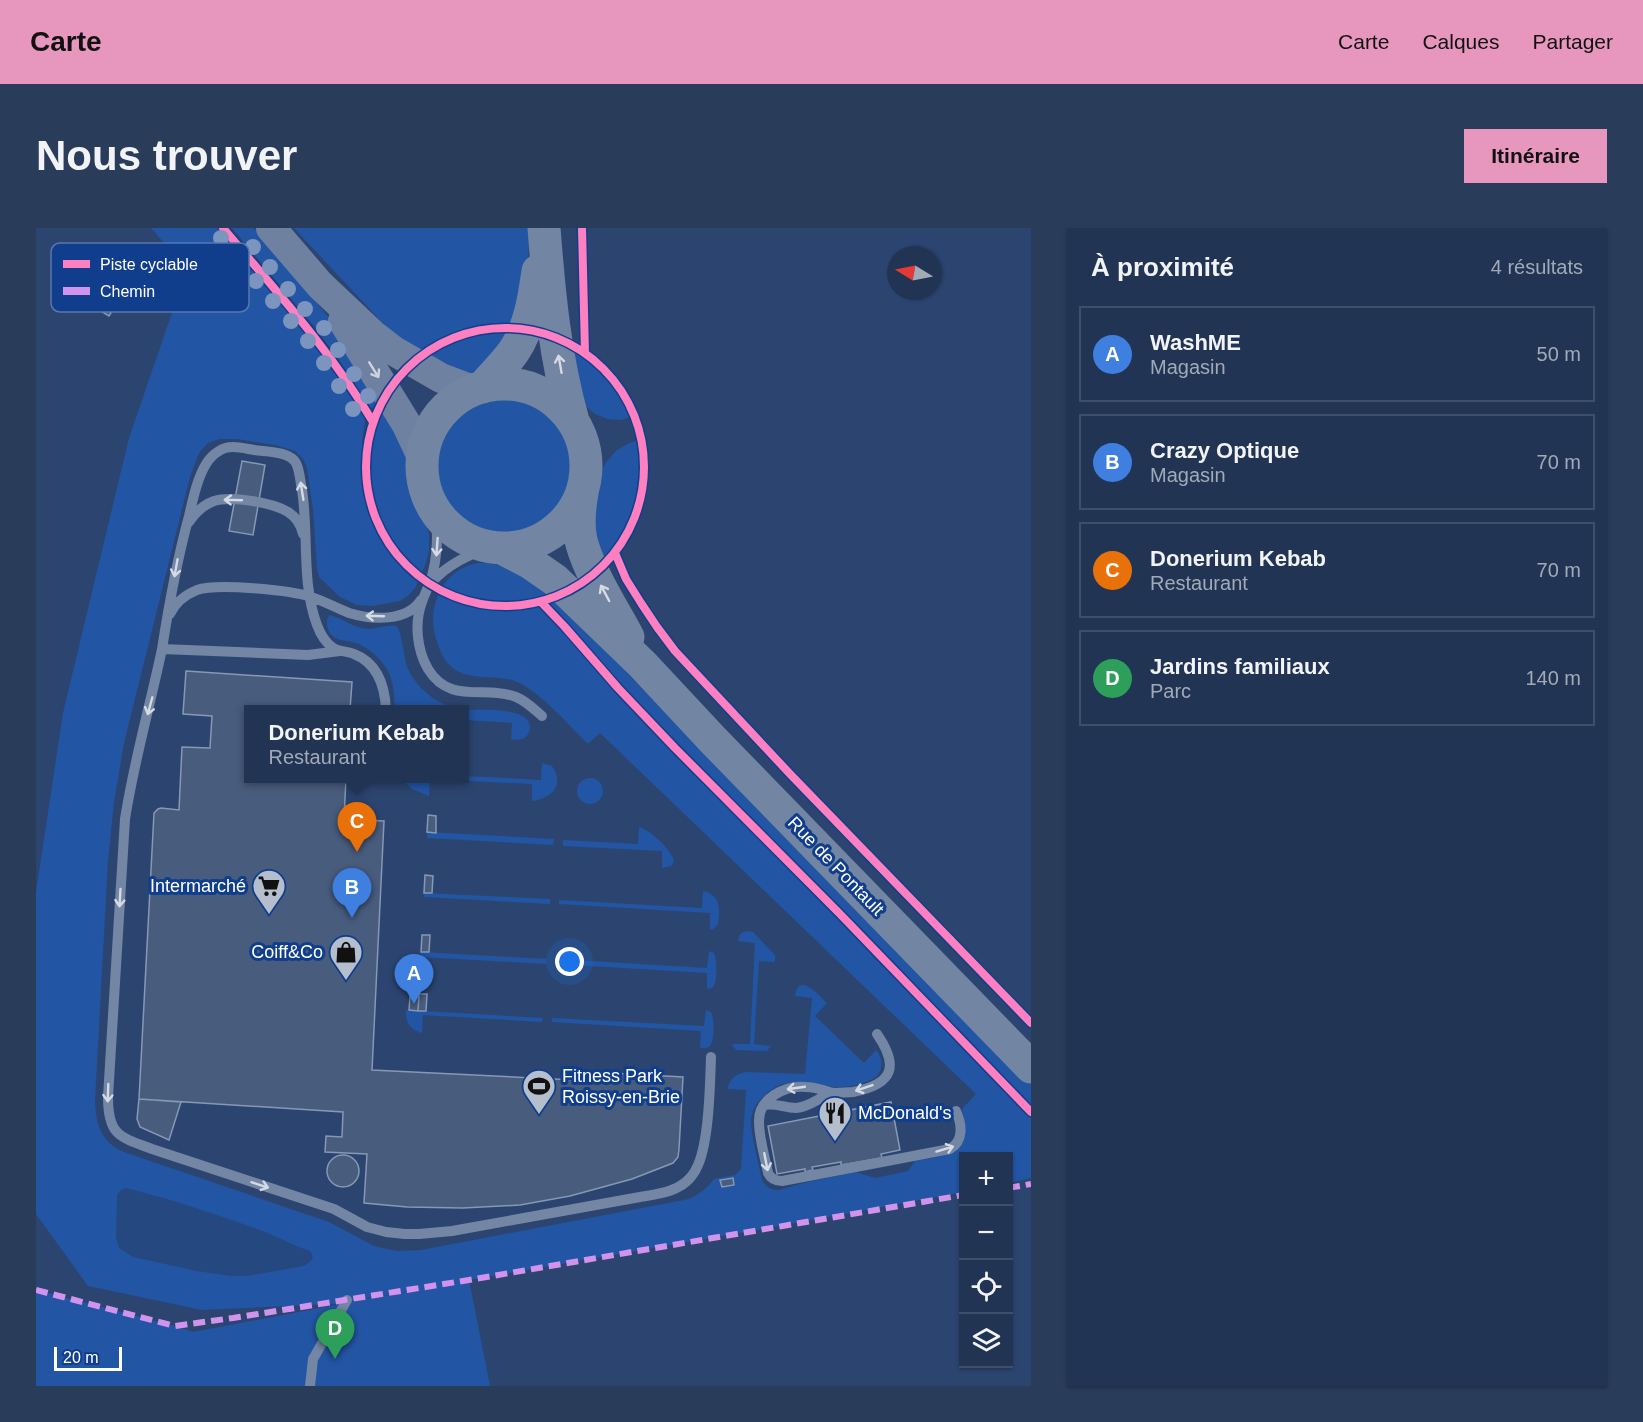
<!DOCTYPE html>
<html lang="fr">
<meta charset="utf-8">
<style>
:root{--surface:#213454;--page:#293c5a;--text:#f1f3f6;--muted:#a2aab8;--line:#3e4f6b;--accent:#e797bd}
body{margin:0;font-family:Arial,sans-serif;background:var(--page);color:var(--text)}
.controls{position:absolute;right:18px;bottom:18px;display:grid;overflow:hidden;border-radius:0px;box-shadow:0 2px 4px #0004}
.controls button{width:54px;height:54px;display:grid;place-items:center;padding:0;border:0;border-bottom:2px solid var(--line);background:var(--surface);color:var(--text);font:30px sans-serif}
.compass{position:absolute;left:851px;top:18px;width:54px;height:54px;border-radius:50%;background:var(--surface);box-shadow:0 2px 4px #0004;rotate:280deg}
.scale{position:absolute;left:18px;bottom:15px;width:68px;box-sizing:border-box;padding-left:6px;border:3px solid #fff;border-top:0;font-size:16px;line-height:21px;white-space:nowrap;color:#fff;-webkit-text-stroke:4px #103e8c;paint-order:stroke}
.you{position:absolute;left:534px;top:734px;width:21px;height:21px;margin:-15px;border:4px solid #fff;border-radius:50%;background:#1a73e8;box-shadow:0 0 0 9px #1a73e833}
.badge{display:grid;place-items:center;width:39px;height:39px;border-radius:50%;background:var(--accent);color:#fff;font-size:20px;font-weight:700}
.pin{position:absolute;translate:-50% -50px;filter:drop-shadow(0 2px 3px #0008)}
.pin::after{content:'';position:absolute;top:32px;width:21px;height:18px;background:inherit;clip-path:polygon(0 0,100% 0,50% 100%)}
.popup{position:absolute;left:208px;top:477px;width:225px;height:78px;box-sizing:border-box;display:grid;place-content:center;border-radius:0px;background:var(--surface);filter:drop-shadow(0 2px 4px #0005);font-size:20px;white-space:nowrap;color:var(--muted)}
.popup b{font-size:22px;color:var(--text)}
.popup::after{content:'';position:absolute;left:50%;top:100%;margin-left:-12px;border:12px solid transparent;border-top-color:var(--surface)}
.list{margin:0;padding:0;list-style:none}
h2{display:flex;justify-content:space-between;align-items:center;height:78px;margin:0;padding:0 24px;font-size:26px}
h2 small{font-size:20px;font-weight:400;color:var(--muted)}
.list li{display:grid;grid-template-columns:39px 1fr auto;gap:18px;align-items:center;box-sizing:border-box;height:96px;margin:0 12px 12px;padding:0 12px;border:2px solid var(--line);border-radius:0px}
.list b{display:block;font-size:22px;white-space:nowrap}
.list p{margin:0;font-size:20px;white-space:nowrap;color:var(--muted)}
.list em{font-size:20px;font-style:normal;color:var(--muted)}
.icon{flex:none;width:33px;height:33px;fill:none;stroke:currentColor;stroke-width:2;stroke-linecap:round;stroke-linejoin:round}
.map{position:relative;flex:none;width:995px;height:1158px;overflow:hidden;border-radius:0px}
header{display:flex;align-items:center;gap:36px;box-sizing:border-box;height:84px;padding:0 30px;background:var(--accent);color:#111}
header strong{font-size:28px}
nav{display:flex;gap:33px;margin-inline-start:auto;font-size:21px}
.intro{display:flex;align-items:center;justify-content:space-between;box-sizing:border-box;height:144px;padding:0 36px}
h1{margin:0;font-size:42px}
.button{padding:15px 27px;border-radius:0px;background:var(--accent);color:#111;font-size:21px;font-weight:700}
main{display:flex;gap:36px;padding:0 36px}
aside{flex:1;background:var(--surface);border-radius:0px;box-shadow:0 2px 4px #0004}
.map>svg:first-child{display:block}
.green{fill:#2255a4}
.water{fill:#264880}
.building{fill:#485c7e;stroke:#8798b3;stroke-width:1.5}
.lines{fill:none;stroke-linecap:round;stroke-linejoin:round}
.service{stroke:#7386a4;stroke-width:10}
.secondary{stroke:#6f81a0;stroke-width:30}
.primary{stroke:#7285a3;stroke-width:33}
.quiet{stroke:#d193ec;stroke-width:6;stroke-dasharray:12 6;stroke-linecap:butt}
.cycleway-casing{stroke:#103e8c;stroke-width:11}
.cycleway{stroke:#ff80c0;stroke-width:8}
.tree{fill:#7c95be}
.oneway{stroke:#d5dae3}
.oneway2{stroke:#cdd3de}
.oneway3{stroke:#d5dbe4}
.labels{text-anchor:middle;stroke-width:6;stroke-linejoin:round;paint-order:stroke}
.street-label{font-size:18px;fill:#fff;stroke:#103e8c}
.poi-label{font-size:18px;fill:#fff;stroke:#103e8c;text-anchor:end}
.key{fill:#103e8c;stroke:#5878ae;stroke-width:1.5}
.key-label{font-size:16px;fill:#fff}
</style>
<header>
<strong>Carte</strong>
<nav><a>Carte</a><a>Calques</a><a>Partager</a></nav>
</header>
<div class="intro"><h1>Nous trouver</h1><a class="button">Itinéraire</a></div>
<main>
<div class="map">
<svg width="995" height="1158" viewBox="0 0 995 1158">
<rect width="100%" height="100%" fill="#2c4570"/>
<path class="green" d="M115,0H182L226,51L284,122L329,191L326,215L337,216L342,195L348,182L373,229V249L377,269L391,298L393,306V322L390,335L379,360L373,367L364,373L336,378L321,377L304,369L283,349L281,341L277,281L271,240L267,231L259,223L239,217L201,211H183L172,215L163,225L154,249L88,515L78,574L72,633L59,873C60,897 65,914 88,924L293,994L338,1018L361,1023L385,1022L653,971C664,966 671,960 678,951L699,947L705,941L710,862L691,861C694,851 700,845 711,844L769,846L776,770L759,768C762,743 783,767 791,775L779,788L828,835L840,822C847,830 848,841 840,849C830,855 816,859 804,859C775,861 753,843 728,868C721,874 716,882 715,892C715,908 723,935 726,952C730,959 735,962 743,962L771,954L820,944L839,950L872,943L879,933C916,926 937,928 926,881L940,866L564,505L552,516C532,497 502,460 476,452C453,446 426,455 409,432C404,424 401,415 399,407C391,376 409,339 443,335C456,334 467,338 478,342C482,344 488,345 491,347C501,353 510,364 518,372C533,385 548,398 562,411C574,423 584,436 595,449L802,658L995,857V950L973,955L972,928H927V964L727,1001L433,1052L454,1158H0V1062L139,1098L157,1104L374,1063L297,1076L166,1082L52,1058L0,986V664L27,485L93,210L151,41Z
M196,0H218L268,58L306,107L341,172L338,179L334,180L302,130L278,98Z
M258,0H494L491,55L479,107L437,146L427,147L356,105Z
M532,115C562,132 584,156 598,188L585,192L572,191L559,186L546,175Z
M402 238a66 66 0 1 1 132 0a66 66 0 1 1-132 0Z
M605,212C613,261 599,306 564,341L553,287L564,247L570,234L581,222L593,215Z
M293,387C306,389 316,400 332,401C339,401 355,396 360,398C366,400 368,433 372,441C382,462 404,479 427,481H359C358,464 358,447 345,433C340,427 331,420 323,416C311,411 297,415 292,401C290,395 291,392 293,387Z
M429,482C443,482 495,478 494,500C494,505 491,508 487,511L475,512L476,495L429,492Z
M506,535L516,538C529,557 516,570 496,573V556L394,551L393,568L376,561L365,551L429,550V548L505,552Z
M541 563a13 13 0 1 1 26 0a13 13 0 1 1-26 0Z
M603,599C613,601 636,622 638,633L635,638L626,640V623L527,618V612L602,616Z
M391,604L518,611L517,617L391,610Z
M667,663C685,667 684,681 682,696L677,701L674,702V685L523,676V672L666,680Z
M388,665L514,671V676L388,669Z
M710,703L717,704L739,727V734L723,733L718,816L735,818L731,823L700,822L696,817L697,816H714L719,715L702,713L704,706Z
M673,723L678,725C681,731 682,756 676,760C674,761 672,760 671,761V745L519,736L520,731L671,740Z
M385,724L510,731V736L385,729Z
M370,782L507,790L506,794L387,787L386,805C374,802 369,794 370,782Z
M670,782L675,784C678,789 679,813 674,818C671,821 668,820 664,820L665,803L516,794V790L668,798Z"/>
<path class="water" d="M90,960C138,972 186,988 232,1005C246,1011 259,1018 274,1023L277,1028L275,1033L268,1038L211,1048H195L161,1043L97,1029L83,1020L80,1010L81,967L85,962Z"/>
<path class="building" d="M36,16L95,52L73,88L51,75L59,61L22,39Z
M206,233L229,237L217,307L193,303Z
M150,443L316,454L314,482H213V550H310L308,591L348,593L336,842L538,852V843L647,849L643,921L642,929L637,935L596,951L534,968L484,977L427,980L371,979L328,975L331,926L289,924L290,908L306,909L307,884L103,871L118,585L122,581L125,580L143,582L146,519L174,520L176,488L147,486Z
M392,587L400,588V605L391,604Z
M389,647L397,648L396,665H388Z
M386,707H394L393,724H385Z
M383,766H391L390,783H382Z
M374,768L383,769L382,783L373,782Z
M103,871L145,874L133,912L104,899L101,891Z
M855,874L864,922L845,926L846,930L805,937V934L776,939L777,942L769,944V941L741,946L732,898Z
M291 943a16 16 0 1 1 32 0a16 16 0 1 1-32 0Z
M697,950L698,957L686,959L684,952Z"/>
<g class="lines">
<path class="service" d="M399,280C402,302 402,323 397,344C395,355 389,364 386,374C378,395 381,422 392,441C414,477 449,457 480,469C490,473 498,481 506,488
M153,294C159,285 167,277 178,273C195,268 236,274 252,284C260,289 265,297 267,306
M396,354C412,336 433,327 455,318
M134,386C139,375 149,367 161,362C181,355 254,362 275,369C288,373 300,380 313,385C336,392 371,394 385,372
M126,421C114,478 98,533 89,591L72,869C72,907 83,909 116,921L298,981L331,999L350,1004L369,1006H383L416,1003L604,969C617,967 633,965 644,958C652,954 659,945 662,937C673,912 674,858 675,829
M304,423L272,427L126,421C133,376 141,332 153,288C157,271 161,251 170,236C173,231 178,226 183,223C193,216 206,220 218,222C230,224 253,223 260,235C264,243 264,253 266,262C273,306 265,354 281,397C284,405 289,414 296,419C302,424 311,423 318,426C341,435 349,458 350,482
M798,865C789,863 780,859 770,859C750,857 722,870 723,894C723,911 729,929 732,945C735,951 740,953 746,953L914,921C928,913 926,896 920,883
M728,877C741,875 748,880 760,880C774,879 782,870 794,866C802,864 810,865 817,864C858,856 863,838 841,806
M274,1158L277,1131L311,1072"/>
<path class="secondary" d="M235,0L284,57L336,106L358,123L405,150L437,162
M307,93L371,197L387,231"/>
<path class="primary" d="M508,0C513,65 519,130 537,193
M386 238a82 82 0 1 1 164 0a82 82 0 1 1-164 0Z
M447,159C457,147 469,136 478,123C494,99 498,71 502,43
M546,265C543,282 541,299 546,316C554,345 577,381 592,409
M466,320L493,334L519,352L606,436L677,512L995,839"/>
<path class="quiet" d="M972,960L995,956
M0,1062L139,1098L197,1090L433,1052L927,967"/>
<defs>
<path id="cycleway" d="M187,0C240,63 295,123 337,194
M546,0L549,125
M330 239a139 139 0 1 1 278 0a139 139 0 1 1-278 0Z
M579,325L590,351L605,375L621,399L639,423L755,547L995,795
M505,374L528,398L582,460L639,520L804,686L995,884"/>
</defs>
<use href="#cycleway" class="cycleway-casing"/>
<use href="#cycleway" class="cycleway"/>
</g>
<g class="tree">
<circle cx="185" cy="10" r="8"/>
<circle cx="217" cy="19" r="8"/>
<circle cx="202" cy="31" r="8"/>
<circle cx="234" cy="39" r="8"/>
<circle cx="220" cy="53" r="8"/>
<circle cx="252" cy="61" r="8"/>
<circle cx="237" cy="73" r="8"/>
<circle cx="269" cy="81" r="8"/>
<circle cx="255" cy="93" r="8"/>
<circle cx="288" cy="100" r="8"/>
<circle cx="272" cy="113" r="8"/>
<circle cx="302" cy="122" r="8"/>
<circle cx="288" cy="135" r="8"/>
<circle cx="318" cy="146" r="8"/>
<circle cx="303" cy="158" r="8"/>
<circle cx="332" cy="168" r="8"/>
<circle cx="317" cy="181" r="8"/>
</g>
<defs><path id="oneway-shaft" d="M-6 0H5M1.5-3L5.5 0L1.5 3" fill="none" stroke-width="1.6" stroke-linecap="round" stroke-linejoin="round" transform="scale(1.5)"/></defs>
<g class="oneway">
<use href="#oneway-shaft" transform="translate(524 136) rotate(-100)"/>
<use href="#oneway-shaft" transform="translate(569 365) rotate(-118)"/>
</g>
<use class="oneway2" href="#oneway-shaft" transform="translate(338 142) rotate(58)"/>
<g class="oneway3">
<use href="#oneway-shaft" transform="translate(266 263) rotate(-99)"/>
<use href="#oneway-shaft" transform="translate(197 272) rotate(-178)"/>
<use href="#oneway-shaft" transform="translate(401 319) rotate(94)"/>
<use href="#oneway-shaft" transform="translate(140 340) rotate(100)"/>
<use href="#oneway-shaft" transform="translate(339 388) rotate(-178)"/>
<use href="#oneway-shaft" transform="translate(114 478) rotate(105)"/>
<use href="#oneway-shaft" transform="translate(84 670) rotate(93)"/>
<use href="#oneway-shaft" transform="translate(760 860) rotate(172)"/>
<use href="#oneway-shaft" transform="translate(828 860) rotate(161)"/>
<use href="#oneway-shaft" transform="translate(72 865) rotate(92)"/>
<use href="#oneway-shaft" transform="translate(909 921) rotate(-17)"/>
<use href="#oneway-shaft" transform="translate(730 934) rotate(79)"/>
<use href="#oneway-shaft" transform="translate(224 957) rotate(18)"/>
</g>
<defs>
<symbol id="supermarket-pin" viewBox="-11 -11 22 30"><path d="M0 17L-7.5 6A9.5 9.5 0 1 1 7.5 6Z" fill="#b5becd" stroke="#103e8c"/><path d="M-6-5.5h2.5l.6 2H6L4.5 2H-2.5L-4.4-4H-6ZM-1.5 3.2a1.3 1.3 0 1 0 .1 0ZM3 3.2a1.3 1.3 0 1 0 .1 0Z" fill="#111"/></symbol>
<symbol id="shop-pin" viewBox="-11 -11 22 30"><path d="M0 17L-7.5 6A9.5 9.5 0 1 1 7.5 6Z" fill="#b5becd" stroke="#103e8c"/><path d="M-5-2.5h2.3a2.7 3.5 0 0 1 5.4 0H5L5.5 6h-11ZM-1.5-2.5h3a1.5 2.3 0 0 0-3 0Z" fill="#111"/></symbol>
<symbol id="stadium-pin" viewBox="-11 -11 22 30"><path d="M0 17L-7.5 6A9.5 9.5 0 1 1 7.5 6Z" fill="#b5becd" stroke="#103e8c"/><path d="M0-5a6.5 5 0 1 0 0 10a6.5 5 0 1 0 0-10ZM-3.5-1.8h7v3.6h-7Z" fill="#111"/></symbol>
<symbol id="restaurant-pin" viewBox="-11 -11 22 30"><path d="M0 17L-7.5 6A9.5 9.5 0 1 1 7.5 6Z" fill="#b5becd" stroke="#103e8c"/><path d="M-5-6h1v4h1v-4h1v4h1v-4h1v5L-1.5 .5V6h-2V.5L-5-1ZM5-6V6H3V1.5H1.5Q1.5-4 5-6Z" fill="#111"/></symbol>
</defs>
<g fill-rule="evenodd">
<use href="#supermarket-pin" x="214" y="639" width="38" height="52"/>
<use href="#shop-pin" x="291" y="705" width="38" height="52"/>
<use href="#stadium-pin" x="484" y="839" width="38" height="52"/>
<use href="#restaurant-pin" x="780" y="866" width="38" height="52"/>
</g>
<g class="labels">
<g class="street-label">
<text transform="translate(800 638) rotate(46)" y="6">Rue de Pontault</text>
</g>
<g class="poi-label">
<text x="210" y="664">Intermarché</text>
<text x="287" y="730">Coiff&amp;Co</text>
<text x="526" y="854" text-anchor="start">Fitness Park<tspan x="526" dy="21">Roissy-en-Brie</tspan></text>
<text x="822" y="891" text-anchor="start">McDonald's</text>
</g>
</g>
<rect x="15" y="15" width="198" height="69" rx="9" class="key"/>
<rect x="27" y="32" width="27" height="8" fill="#ff80c0"/>
<rect x="27" y="59" width="27" height="8" fill="#d193ec"/>
<g class="key-label">
<text x="64" y="42">Piste cyclable</text>
<text x="64" y="69">Chemin</text>
</g>
</svg>
<div class="controls">
<button>+</button>
<button>−</button>
<button><svg class="icon" aria-label="locate" viewBox="0 0 24 24"><circle cx="12" cy="12" r="6"/><path d="M12 2v4M12 18v4M2 12h4M18 12h4"/></svg></button>
<button><svg class="icon" aria-label="layers" viewBox="0 0 24 24"><path d="M12 4l9 5-9 5-9-5zM3 14l9 5 9-5"/></svg></button>
</div>
<svg class="compass" viewBox="-18 -18 36 36"><path d="M0-13l5 13h-10z" fill="#e53935"/><path d="M0 13l5-13h-10z" fill="#a2aab8"/></svg>
<div class="scale">20 m</div>
<div class="you"></div>
<div class="pin badge" style="left:378px;top:776px;background:#3f7fe0">A</div>
<div class="pin badge" style="left:316px;top:690px;background:#3f7fe0">B</div>
<div class="pin badge" style="left:321px;top:624px;background:#e8710a">C</div>
<div class="popup"><b>Donerium Kebab</b>Restaurant</div>
<div class="pin badge" style="left:299px;top:1131px;background:#2e9e5b">D</div>
</div>
<aside>
<h2>À proximité<small>4 résultats</small></h2>
<ul class="list">
<li><span class="badge" style="background:#3f7fe0">A</span><div><b>WashME</b><p>Magasin</p></div><em>50 m</em></li>
<li><span class="badge" style="background:#3f7fe0">B</span><div><b>Crazy Optique</b><p>Magasin</p></div><em>70 m</em></li>
<li><span class="badge" style="background:#e8710a">C</span><div><b>Donerium Kebab</b><p>Restaurant</p></div><em>70 m</em></li>
<li><span class="badge" style="background:#2e9e5b">D</span><div><b>Jardins familiaux</b><p>Parc</p></div><em>140 m</em></li>
</ul>
</aside>
</main>
